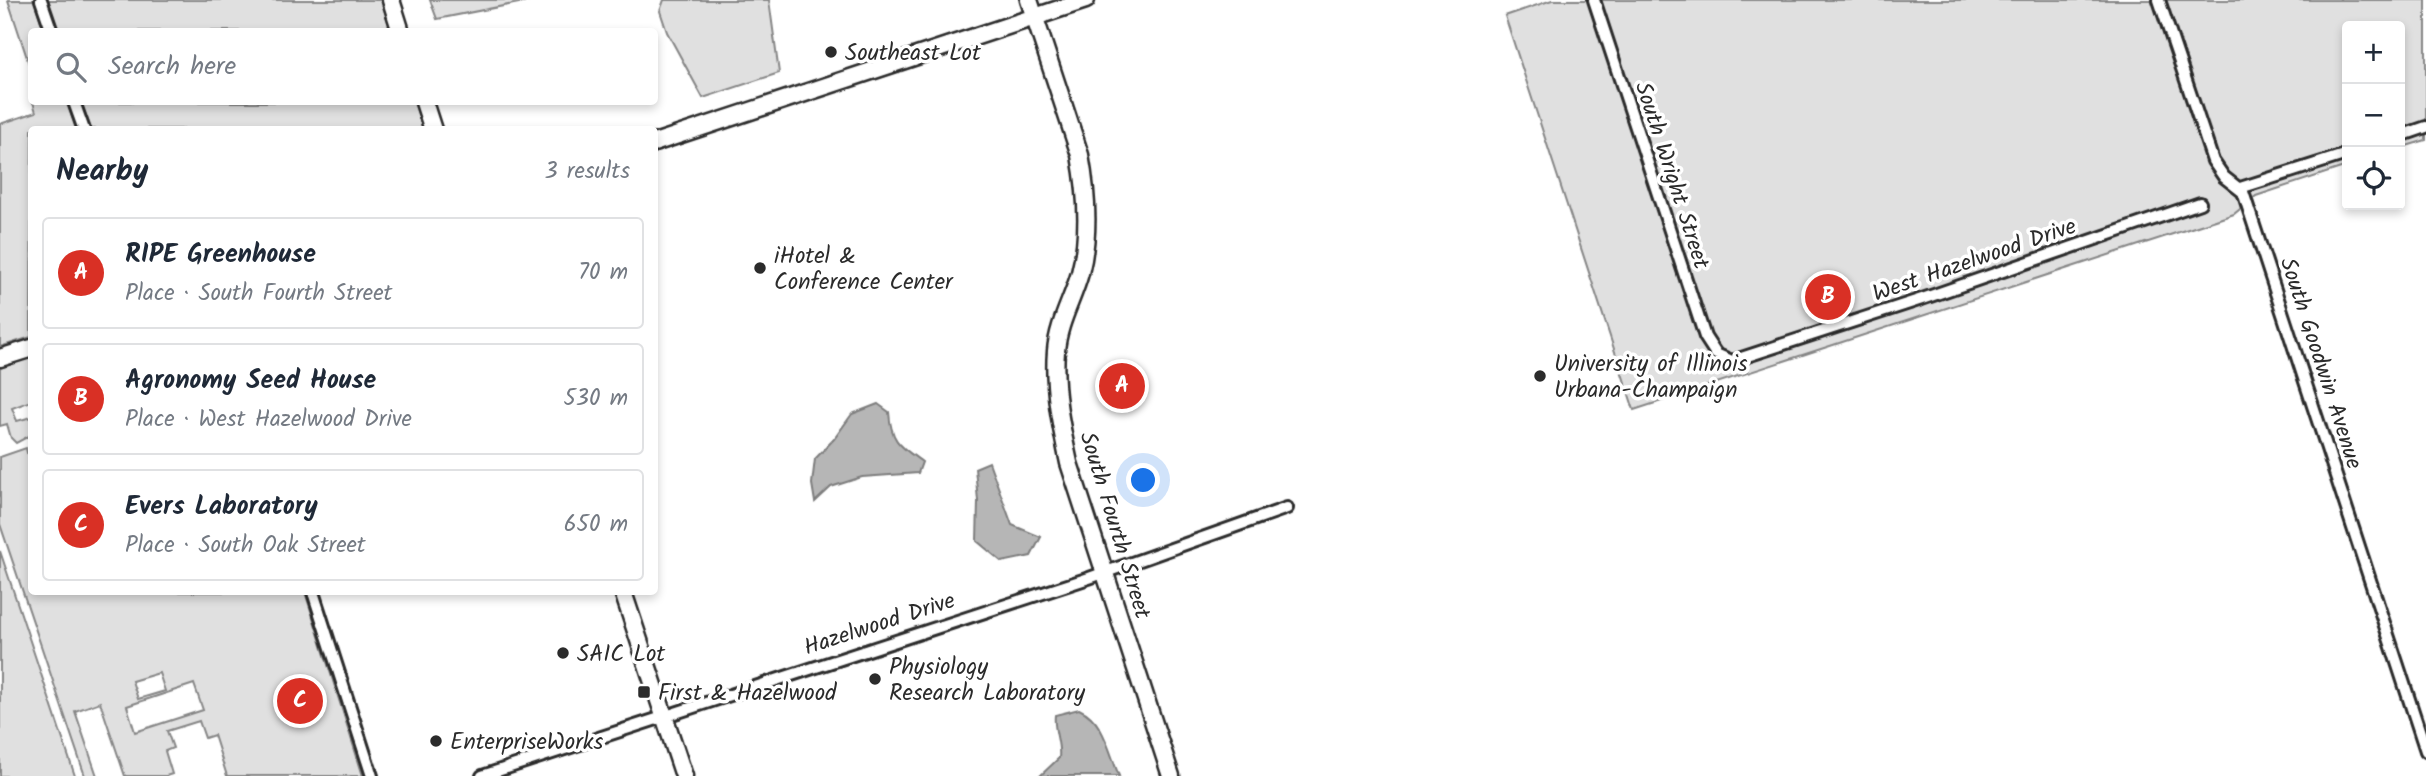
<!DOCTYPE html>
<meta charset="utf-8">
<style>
:root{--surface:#fff;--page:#f6f6f7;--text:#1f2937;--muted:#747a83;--line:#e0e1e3;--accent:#d93025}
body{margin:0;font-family:Kalam,sans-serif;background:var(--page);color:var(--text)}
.controls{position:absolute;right:21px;top:21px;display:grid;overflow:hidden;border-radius:7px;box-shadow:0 4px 10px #0003}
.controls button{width:63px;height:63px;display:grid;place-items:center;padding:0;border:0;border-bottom:2px solid var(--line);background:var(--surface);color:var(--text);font:35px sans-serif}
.you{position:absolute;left:1144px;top:481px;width:24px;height:24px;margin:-18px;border:5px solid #fff;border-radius:50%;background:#1a73e8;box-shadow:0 0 0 10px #1a73e833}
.badge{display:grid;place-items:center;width:46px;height:46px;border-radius:50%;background:var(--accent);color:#fff;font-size:23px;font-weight:700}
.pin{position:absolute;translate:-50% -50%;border:4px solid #fff;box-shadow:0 2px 7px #0006}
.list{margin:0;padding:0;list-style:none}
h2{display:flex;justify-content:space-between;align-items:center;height:91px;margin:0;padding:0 28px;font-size:30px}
h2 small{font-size:23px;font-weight:400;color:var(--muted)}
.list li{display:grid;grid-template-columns:46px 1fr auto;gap:21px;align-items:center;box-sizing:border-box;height:112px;margin:0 14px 14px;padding:0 14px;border:2px solid var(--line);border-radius:7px}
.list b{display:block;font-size:26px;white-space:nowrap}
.list p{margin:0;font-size:23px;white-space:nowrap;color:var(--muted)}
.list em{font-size:23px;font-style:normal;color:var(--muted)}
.icon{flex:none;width:38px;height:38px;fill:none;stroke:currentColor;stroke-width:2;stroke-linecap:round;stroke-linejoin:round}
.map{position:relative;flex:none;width:2426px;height:776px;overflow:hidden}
.search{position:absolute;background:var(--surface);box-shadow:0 4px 10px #0003;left:28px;top:28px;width:630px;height:77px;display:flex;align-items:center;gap:18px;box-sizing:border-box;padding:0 24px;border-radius:7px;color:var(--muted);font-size:26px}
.panel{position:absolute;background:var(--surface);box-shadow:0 4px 10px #0003;left:28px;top:126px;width:630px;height:469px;border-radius:7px}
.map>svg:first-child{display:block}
.green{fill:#e0e0e0;stroke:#868686;stroke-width:2;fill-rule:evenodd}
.water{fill:#b6b6b6;stroke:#7e7e7e;stroke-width:2}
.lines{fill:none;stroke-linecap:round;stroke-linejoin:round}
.street-casing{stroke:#2b2b2b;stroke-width:16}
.secondary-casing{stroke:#2b2b2b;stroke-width:21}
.street{stroke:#fff;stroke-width:10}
.secondary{stroke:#fff;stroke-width:16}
.poi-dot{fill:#2b2b2b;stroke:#fff;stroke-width:2.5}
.labels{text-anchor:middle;stroke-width:7;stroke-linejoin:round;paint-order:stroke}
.poi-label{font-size:23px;fill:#2b2b2b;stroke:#fff;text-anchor:start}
.street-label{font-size:23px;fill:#2b2b2b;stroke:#fff}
</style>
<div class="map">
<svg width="2426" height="776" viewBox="0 0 2426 776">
<rect width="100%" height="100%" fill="#fff"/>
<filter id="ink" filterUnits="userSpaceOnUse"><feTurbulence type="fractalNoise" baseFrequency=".0143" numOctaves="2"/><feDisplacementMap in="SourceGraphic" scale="14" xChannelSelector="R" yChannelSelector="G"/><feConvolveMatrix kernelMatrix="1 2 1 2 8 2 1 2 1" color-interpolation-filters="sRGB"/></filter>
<g filter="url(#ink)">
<path class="green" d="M8,0H34L44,31L32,32L31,70Z
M48,0H381L391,31H58Z
M430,0H534L437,19Z
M664,0H769L779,73L703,98L667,32L660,11Z
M1552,0H2426V140L2400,148V26H2347V166L2256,196L2234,214L1634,410L1505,16Z
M33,102H67L76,129L32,130L31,337L0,347V124L36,112Z
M81,102H414L423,129H91Z
M31,357V401L12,408L17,421L31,417V435L16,443L11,438L7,424L0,426V368Z
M26,448L27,453L32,451V592H305L363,776H227L214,735L205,738L199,721L167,731L173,748L165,751L172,774L166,776H125L100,702L75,711L97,776H85L0,524V457ZM159,673L165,691L138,699L132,681ZM194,684L203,710L135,732L127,706Z
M0,551L75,776H0Z"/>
<path class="water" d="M878,404L889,412C891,442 900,446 922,462L918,473L862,477L831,487L815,502L812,484L815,459L834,439L852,414Z
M989,462L1012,525L1041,537L1031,556L1002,562L977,541L978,501L975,468Z
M1079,709C1104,720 1109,752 1119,776H1040L1059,758C1061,743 1053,730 1055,715Z"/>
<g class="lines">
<defs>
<path id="street" d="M41,0L52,32
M1594,0L1705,337L1716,354L1732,361L1922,299L2200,203
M2159,0L2213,161L2224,177L2243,192L2426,751
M74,102L84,130
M2400,136L2426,127
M2240,188L2347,154
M313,592L372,776
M482,776L1089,578L1287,508"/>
<path id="secondary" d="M391,0L401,32
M1029,0L1080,155C1087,193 1090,235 1080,273C1073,299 1058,323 1056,351C1053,388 1061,426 1069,463L1171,776
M424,102L433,130
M654,143L1086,0
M0,358L32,348
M623,592L684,776"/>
</defs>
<use href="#street" class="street-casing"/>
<use href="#secondary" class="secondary-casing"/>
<use href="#street" class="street"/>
<use href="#secondary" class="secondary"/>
</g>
</g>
<g class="poi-dot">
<circle cx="831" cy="52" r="7"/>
<circle cx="760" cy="268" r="7"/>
<circle cx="1540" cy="376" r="7"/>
<circle cx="563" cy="653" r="7"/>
<circle cx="875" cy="679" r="7"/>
<rect x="637" y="685" width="14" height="14" rx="3.5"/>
<circle cx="436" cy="741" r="7"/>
</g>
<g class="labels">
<g class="poi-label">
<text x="845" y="60">Southeast Lot</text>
<text x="774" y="263">iHotel &amp;<tspan x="774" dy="26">Conference Center</tspan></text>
<text x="1554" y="371">University of Illinois<tspan x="1554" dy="26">Urbana-Champaign</tspan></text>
<text x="577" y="661">SAIC Lot</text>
<text x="889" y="674">Physiology<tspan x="889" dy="26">Research Laboratory</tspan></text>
<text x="658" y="700">First &amp; Hazelwood</text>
<text x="450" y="749">EnterpriseWorks</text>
</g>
<g class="street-label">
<text transform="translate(1673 175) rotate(72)" y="8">South Wright Street</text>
<text transform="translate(1974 259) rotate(-19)" y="8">West Hazelwood Drive</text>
<text transform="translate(2322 363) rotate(72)" y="8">South Goodwin Avenue</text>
<text transform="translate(1116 525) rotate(73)" y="8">South Fourth Street</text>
<text transform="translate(879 623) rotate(-18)" y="8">Hazelwood Drive</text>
</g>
</g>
</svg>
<div class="controls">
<button>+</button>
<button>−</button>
<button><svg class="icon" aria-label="locate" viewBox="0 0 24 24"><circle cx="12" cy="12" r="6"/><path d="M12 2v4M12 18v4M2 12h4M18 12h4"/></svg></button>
</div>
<div class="you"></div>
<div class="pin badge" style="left:1122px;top:386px">A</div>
<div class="pin badge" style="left:1828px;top:297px">B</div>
<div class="pin badge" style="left:300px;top:701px">C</div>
<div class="search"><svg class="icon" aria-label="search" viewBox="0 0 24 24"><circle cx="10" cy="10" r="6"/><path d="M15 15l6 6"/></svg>Search here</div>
<section class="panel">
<h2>Nearby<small>3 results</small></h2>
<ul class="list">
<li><span class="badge">A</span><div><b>RIPE Greenhouse</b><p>Place · South Fourth Street</p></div><em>70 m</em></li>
<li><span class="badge">B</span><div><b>Agronomy Seed House</b><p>Place · West Hazelwood Drive</p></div><em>530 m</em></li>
<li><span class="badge">C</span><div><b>Evers Laboratory</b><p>Place · South Oak Street</p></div><em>650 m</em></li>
</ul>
</section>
</div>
